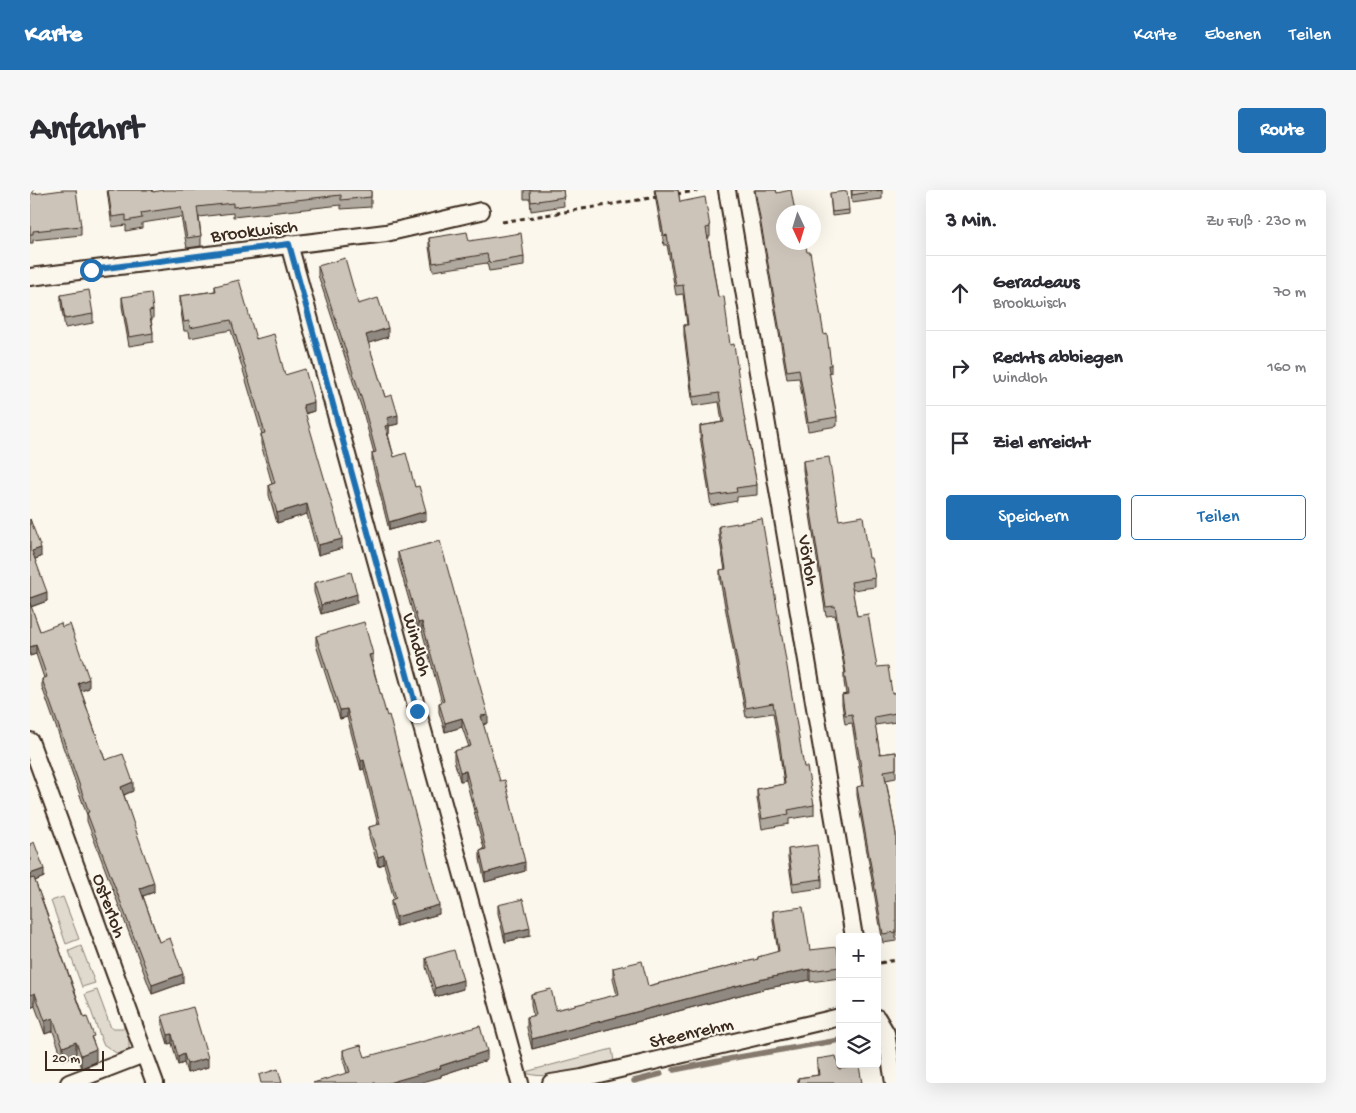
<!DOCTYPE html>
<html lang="de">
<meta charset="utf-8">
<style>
:root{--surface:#fff;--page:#f7f7f7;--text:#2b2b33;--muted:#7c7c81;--line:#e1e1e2;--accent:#1f6fb2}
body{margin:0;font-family:"Gochi Hand",sans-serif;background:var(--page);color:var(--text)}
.controls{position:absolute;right:15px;bottom:15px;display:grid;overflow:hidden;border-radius:5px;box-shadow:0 5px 20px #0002}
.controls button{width:45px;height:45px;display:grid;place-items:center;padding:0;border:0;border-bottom:1px solid var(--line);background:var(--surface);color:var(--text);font:25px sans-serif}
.compass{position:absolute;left:746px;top:15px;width:45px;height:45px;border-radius:50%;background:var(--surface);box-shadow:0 5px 20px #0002;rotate:176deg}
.scale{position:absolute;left:15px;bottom:12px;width:59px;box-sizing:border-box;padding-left:5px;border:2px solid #3b2a1e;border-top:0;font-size:14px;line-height:18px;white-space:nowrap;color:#3b2a1e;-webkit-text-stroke:4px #fbf7ec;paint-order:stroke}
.stop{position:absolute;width:15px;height:15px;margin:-11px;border:4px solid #1f6fb2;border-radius:50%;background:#fff}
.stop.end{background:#1f6fb2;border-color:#fff;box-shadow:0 1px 5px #0008}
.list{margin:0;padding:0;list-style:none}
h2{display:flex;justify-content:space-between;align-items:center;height:65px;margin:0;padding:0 20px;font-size:21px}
h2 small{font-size:16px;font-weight:400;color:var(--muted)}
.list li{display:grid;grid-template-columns:32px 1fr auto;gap:15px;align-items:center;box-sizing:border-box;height:75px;padding:0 20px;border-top:1px solid var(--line)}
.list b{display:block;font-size:19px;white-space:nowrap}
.list p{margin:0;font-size:16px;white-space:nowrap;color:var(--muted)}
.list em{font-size:16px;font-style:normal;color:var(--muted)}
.actions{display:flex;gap:10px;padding:15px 20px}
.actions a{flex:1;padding:11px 0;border:1px solid var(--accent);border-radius:5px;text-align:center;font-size:18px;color:var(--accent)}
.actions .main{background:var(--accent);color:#fff}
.icon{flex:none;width:28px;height:28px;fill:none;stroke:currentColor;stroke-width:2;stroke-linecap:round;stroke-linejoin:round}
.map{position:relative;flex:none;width:866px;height:893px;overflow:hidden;border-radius:5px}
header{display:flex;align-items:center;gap:30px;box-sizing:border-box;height:70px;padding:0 25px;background:var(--accent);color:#fff}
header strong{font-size:24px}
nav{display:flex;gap:28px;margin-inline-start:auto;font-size:18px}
.intro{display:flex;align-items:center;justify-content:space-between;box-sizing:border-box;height:120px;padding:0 30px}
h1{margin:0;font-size:35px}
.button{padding:12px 22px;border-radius:5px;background:var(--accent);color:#fff;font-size:18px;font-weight:700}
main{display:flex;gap:30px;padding:0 30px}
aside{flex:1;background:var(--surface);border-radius:5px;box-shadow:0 5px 20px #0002}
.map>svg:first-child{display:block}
.green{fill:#dfd9ce;stroke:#8d8276}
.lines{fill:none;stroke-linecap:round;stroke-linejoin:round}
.stream{stroke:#85796d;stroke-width:5.5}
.street-casing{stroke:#3b2a1e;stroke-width:20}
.path{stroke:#3b2a1e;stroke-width:3;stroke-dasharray:5 4;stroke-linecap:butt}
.street{stroke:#fbf7ec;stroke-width:16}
.wall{fill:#afa99f;stroke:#3b2a1e}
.shaded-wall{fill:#8f8982;stroke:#3b2a1e}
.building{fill:#ccc4b9;stroke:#3b2a1e}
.route{stroke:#1f6fb2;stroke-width:6}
.labels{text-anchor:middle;stroke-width:4;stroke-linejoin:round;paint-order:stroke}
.street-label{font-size:19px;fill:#3b2a1e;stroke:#fbf7ec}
</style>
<header>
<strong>Karte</strong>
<nav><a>Karte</a><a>Ebenen</a><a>Teilen</a></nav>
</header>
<div class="intro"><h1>Anfahrt</h1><a class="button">Route</a></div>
<main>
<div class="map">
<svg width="866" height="893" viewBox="0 0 866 893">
<rect width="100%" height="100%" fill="#fbf7ec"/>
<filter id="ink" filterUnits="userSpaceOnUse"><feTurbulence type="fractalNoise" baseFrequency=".02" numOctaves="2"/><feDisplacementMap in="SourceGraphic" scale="10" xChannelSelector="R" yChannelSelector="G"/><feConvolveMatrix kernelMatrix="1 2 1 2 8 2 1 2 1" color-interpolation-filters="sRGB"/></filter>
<g filter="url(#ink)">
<path class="green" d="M33,707L49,749L36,754L21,711Z
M51,756L65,793L52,797L39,761Z
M67,800L81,838H95L99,846V859L92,867L73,854L55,804Z
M582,859L584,871C565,876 512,893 495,882Z"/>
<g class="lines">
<path class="stream" d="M644,880L709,867L810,850
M604,891L631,884"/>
<defs>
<path id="street" d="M697,0L824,747
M259,54L490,893
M0,87L356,43L451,21
M0,551L125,893
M847,828L856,843L864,893
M39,893L114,864
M521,893L552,888L810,827"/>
</defs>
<use href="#street" class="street-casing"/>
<path class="path" d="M646,4L673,0
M472,32L627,7
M850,773L866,770"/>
<use href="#street" class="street"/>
</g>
<path class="wall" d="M0,0L3,4L51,36V45L3,50V53H0Z
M77,0H122L123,2L341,0V17L311,19V15L203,27V23L169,27L171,46V56L157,58L151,27L112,33V38L96,41V35L82,37Z
M494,0H533L534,16L501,21L500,9H494Z
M624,0H648L650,12L680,37V47H678L688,107L700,155L727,295V305L707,307V311L681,316L670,246V236L692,232L689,212L663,216L654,145V135H657L653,104L646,105L637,55H634Z
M724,0H746L747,3L765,22L801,175V183H799L807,227V236L778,241L769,188L757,189Z
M821,0H852V9L822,13Z
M800,3L819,20V24L802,26Z
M399,48L439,51L494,67V76L459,81L457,73L403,81L399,57Z
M288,76L328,114L358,147L338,153L355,207L368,234L359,236V244H358L364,267L385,297L396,330L359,340L342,272V263H344L333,222L288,85Z
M185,96L284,221L275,224L312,358L288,365L277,324L247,333L239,305V295L242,294L231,254V244H232L201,140L160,148L159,141H154L150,115V106L185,101Z
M31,105L63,124V133L35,138L31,114Z
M92,107L123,120V129H121L123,143V152L99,156L92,116Z
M773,271L809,330L839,368L845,388V397L822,400L827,426L847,477L862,503H866V532L845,535L850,564L866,562V588L856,590L866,644V751L853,753L827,605V597L832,596L822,533L815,534L812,514V505L816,504L814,492V483H815L805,425L796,426L773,280Z
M0,329L11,367L5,369L17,411L1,417L10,441L59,498L51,501L75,570L103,601L94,605L124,702L113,706L129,752L153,793L122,804L57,631V625L12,497V489L14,488L6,464L0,466Z
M689,336L774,577L784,615V625L759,629V634L732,639L727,608V599L754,594L750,564L743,523L716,527L690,390V380H695L689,346Z
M368,362L458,533L453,535L495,681L455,692L450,669V661L454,659L445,625L436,590L430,591L424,570V561L439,557L432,537L415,542L409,522V513L412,512L392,441L388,442L368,371Z
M284,393L327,413L291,424L284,402Z
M286,446L343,473H342L409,724L366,736L361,718V710L364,709L354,674L348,676L339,646V637L348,635L334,579L331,580L317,527L310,529L286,455Z
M0,654L14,687L5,691L64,854L66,872L51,878L46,865L33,870L23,841L15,844L5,816L0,818Z
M758,659L792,689V698L763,702L758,668Z
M468,715L500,746L475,752L468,723Z
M743,721L780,760L810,776V788L780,792V790L733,799L502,859L497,838V827L503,826L501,814V804L526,820L587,805L583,789V778L618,796L728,769V767L748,762L743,731Z
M396,768L433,799L405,807L396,777Z
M132,826L178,877L157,883L154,873L148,875L142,853L138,854L132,835Z
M313,860L335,867L457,870L411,885V887L317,883L313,869Z
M787,869L809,879L832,893H768V888L788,885L787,878Z"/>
<path class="shaded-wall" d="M358,138V147L336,154V145Z
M284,212V221L273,224V215Z
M368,225V234L359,236V244L355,245V236L357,228Z
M277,314V324L247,333V323Z
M396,321V330L359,340V332Z
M312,349V358L288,365V355Z
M11,358V367L2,370V361Z
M17,402V411L0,417V408Z
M327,404V413L291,424V415Z
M392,432V441L388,442V433Z
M6,455V464L0,466V457Z
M343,464V473L339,474V465Z
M59,489V498L48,502V493Z
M317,519V527L310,529V520Z
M458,525V533L451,535V526Z
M432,528V537L415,542V533Z
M334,570V579L331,580V571Z
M436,581V590L430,591V582Z
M103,592V601L91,606V597Z
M354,665V674L348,676V667Z
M495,672V681L455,692V683Z
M14,679V687L0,693V684Z
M124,693V702L110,707V698Z
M409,715V724L366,736V727Z
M500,738V746L475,752V744Z
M780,779V790L733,799L502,859V849L733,789Z
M153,784V793L122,804V795Z
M433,790V799L405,807V798Z
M5,803V816L0,818V805Z
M23,828V841L15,844V831Z
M142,844V853L138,854V845Z
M46,852V865L33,870V857Z
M66,859V872L51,878V865Z
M457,861V870L411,885V887L389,893H358Z
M154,864V873L148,875V867Z
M178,868V877L157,883V874Z"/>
<path class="building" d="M0,0H3V4L33,0H46L51,36L3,41V44H0Z
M78,0H122L123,2L134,0H341V7L311,10V5L203,17V13L167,17L171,46L157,48L151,17L111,23L112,28L96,31V25L82,27Z
M500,0H533L534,7L501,12Z
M625,0H648L650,12L675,7L680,37L676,38L688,107L694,106L700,155L704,154L714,226L727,295L706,298L707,302L681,306L670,236L694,232L689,203L663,207L654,135H658L653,95L646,96L637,45L634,46Z
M725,0H746L747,3L761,0L765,22H754V52H775L777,62H780L794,145L797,144L801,175H798L807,227L778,232L769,179L757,181Z
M822,0H852L822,5Z
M817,1L819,20L802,22L800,3Z
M437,42L439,51L491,43L494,67L459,73L457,64L403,73L399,48Z
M315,68L328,114L348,108L358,138L336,145L355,207L362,205L368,225L357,228L359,235L355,236L364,267L376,263L385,297L389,296L396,321L359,332L342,263L346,262L333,213L288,76Z
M209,90L226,149L244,144L255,185L275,179L284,212L273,215L312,349L288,355L277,314L247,323L239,295L245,293L231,244L235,243L201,130L160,138L159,131L154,132L150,106L186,101L185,96Z
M59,100L63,124L35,129L31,105Z
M121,103L123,120L119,121L123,143L99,147L92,107Z
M799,267L809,330L833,326L839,368H841L845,388L821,392L827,426L838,424L847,477L858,476L862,503H866V523L844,527L850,564L866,562V579L854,581L866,644V742L853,744L827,597L834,595L822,524L815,525L812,505L818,504L814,483H816L805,416L796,417L773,271Z
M0,329L11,358L2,361L17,402L0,408Z
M732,329L774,577H777L784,615L758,620L759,624L732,629L727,599L755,594L750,554L743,513L716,518L690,380L696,379L689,336Z
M410,351L458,525L451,526L470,591L475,590L495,672L455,683L450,661L456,659L445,616L436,581L430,582L424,561L441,556L432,528L415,533L409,513L414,511L392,432L388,433L368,362Z
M321,382L327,404L291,415L284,393Z
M0,413L10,441L31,433L32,437L40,434L59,489L48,493L75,570L93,564L103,592L91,597L124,693L110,698L129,752L140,748L153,784L122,795L57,623L59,622L12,489L17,487L6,455L0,457Z
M334,432L343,464L339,465L357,526L359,525L409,715L366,727L361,710L366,708L354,665L348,667L339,637L350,634L334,570L331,571L317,519L310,520L286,446Z
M4,652L14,679L0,684V654Z
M787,655L792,689L763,693L758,659Z
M4,688L54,828L57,827L64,846L61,847L66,859L51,865L46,852L33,857L23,828L15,831L5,803L0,805V689Z
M493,709L500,738L475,744L468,715Z
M773,717L780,760L807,757L810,777L780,781V779L733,789L502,849L497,827L506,825L501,804L521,799L526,820L589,804L583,778L612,771L618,796L728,769V767L749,761L743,721Z
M424,760L433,790L405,798L396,768Z
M163,817L178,868L157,874L154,864L148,867L142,844L138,845L132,826Z
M450,836L457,861L410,876L411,878L358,893H283L320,882L313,860L331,855L335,867Z
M806,866L809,879L829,876L832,893H769L768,888L789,885L787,869Z
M248,879L252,893H231L229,885Z"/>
</g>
<g class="lines" filter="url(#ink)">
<path class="route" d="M61,80L259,54L387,521"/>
</g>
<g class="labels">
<g class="street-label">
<text transform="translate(224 39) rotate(-7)" y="7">Brookwisch</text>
<text transform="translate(780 370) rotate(80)" y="7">Vörloh</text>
<text transform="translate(389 454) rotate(74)" y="7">Windloh</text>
<text transform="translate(81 715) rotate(70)" y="7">Osterloh</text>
<text transform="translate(661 841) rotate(-13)" y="7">Steenrehm</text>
</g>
</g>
</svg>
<div class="controls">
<button>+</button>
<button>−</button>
<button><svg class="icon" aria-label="layers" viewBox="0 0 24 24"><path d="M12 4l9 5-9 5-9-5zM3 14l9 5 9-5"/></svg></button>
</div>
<svg class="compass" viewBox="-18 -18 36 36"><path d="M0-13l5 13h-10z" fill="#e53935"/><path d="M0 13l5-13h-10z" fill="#7c7c81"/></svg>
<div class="scale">20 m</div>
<div class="stop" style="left:61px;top:80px"></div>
<div class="stop end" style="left:387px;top:521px"></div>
</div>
<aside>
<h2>3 Min.<small>Zu Fuß · 230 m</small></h2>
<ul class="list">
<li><svg class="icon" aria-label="ahead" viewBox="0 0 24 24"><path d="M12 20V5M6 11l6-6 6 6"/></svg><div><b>Geradeaus</b><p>Brookwisch</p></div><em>70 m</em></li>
<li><svg class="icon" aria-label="right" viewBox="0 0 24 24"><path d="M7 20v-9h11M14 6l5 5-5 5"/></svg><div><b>Rechts abbiegen</b><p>Windloh</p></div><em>160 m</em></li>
<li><svg class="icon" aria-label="arrive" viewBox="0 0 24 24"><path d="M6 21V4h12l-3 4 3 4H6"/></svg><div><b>Ziel erreicht</b></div></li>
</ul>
<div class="actions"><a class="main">Speichern</a><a>Teilen</a></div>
</aside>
</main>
